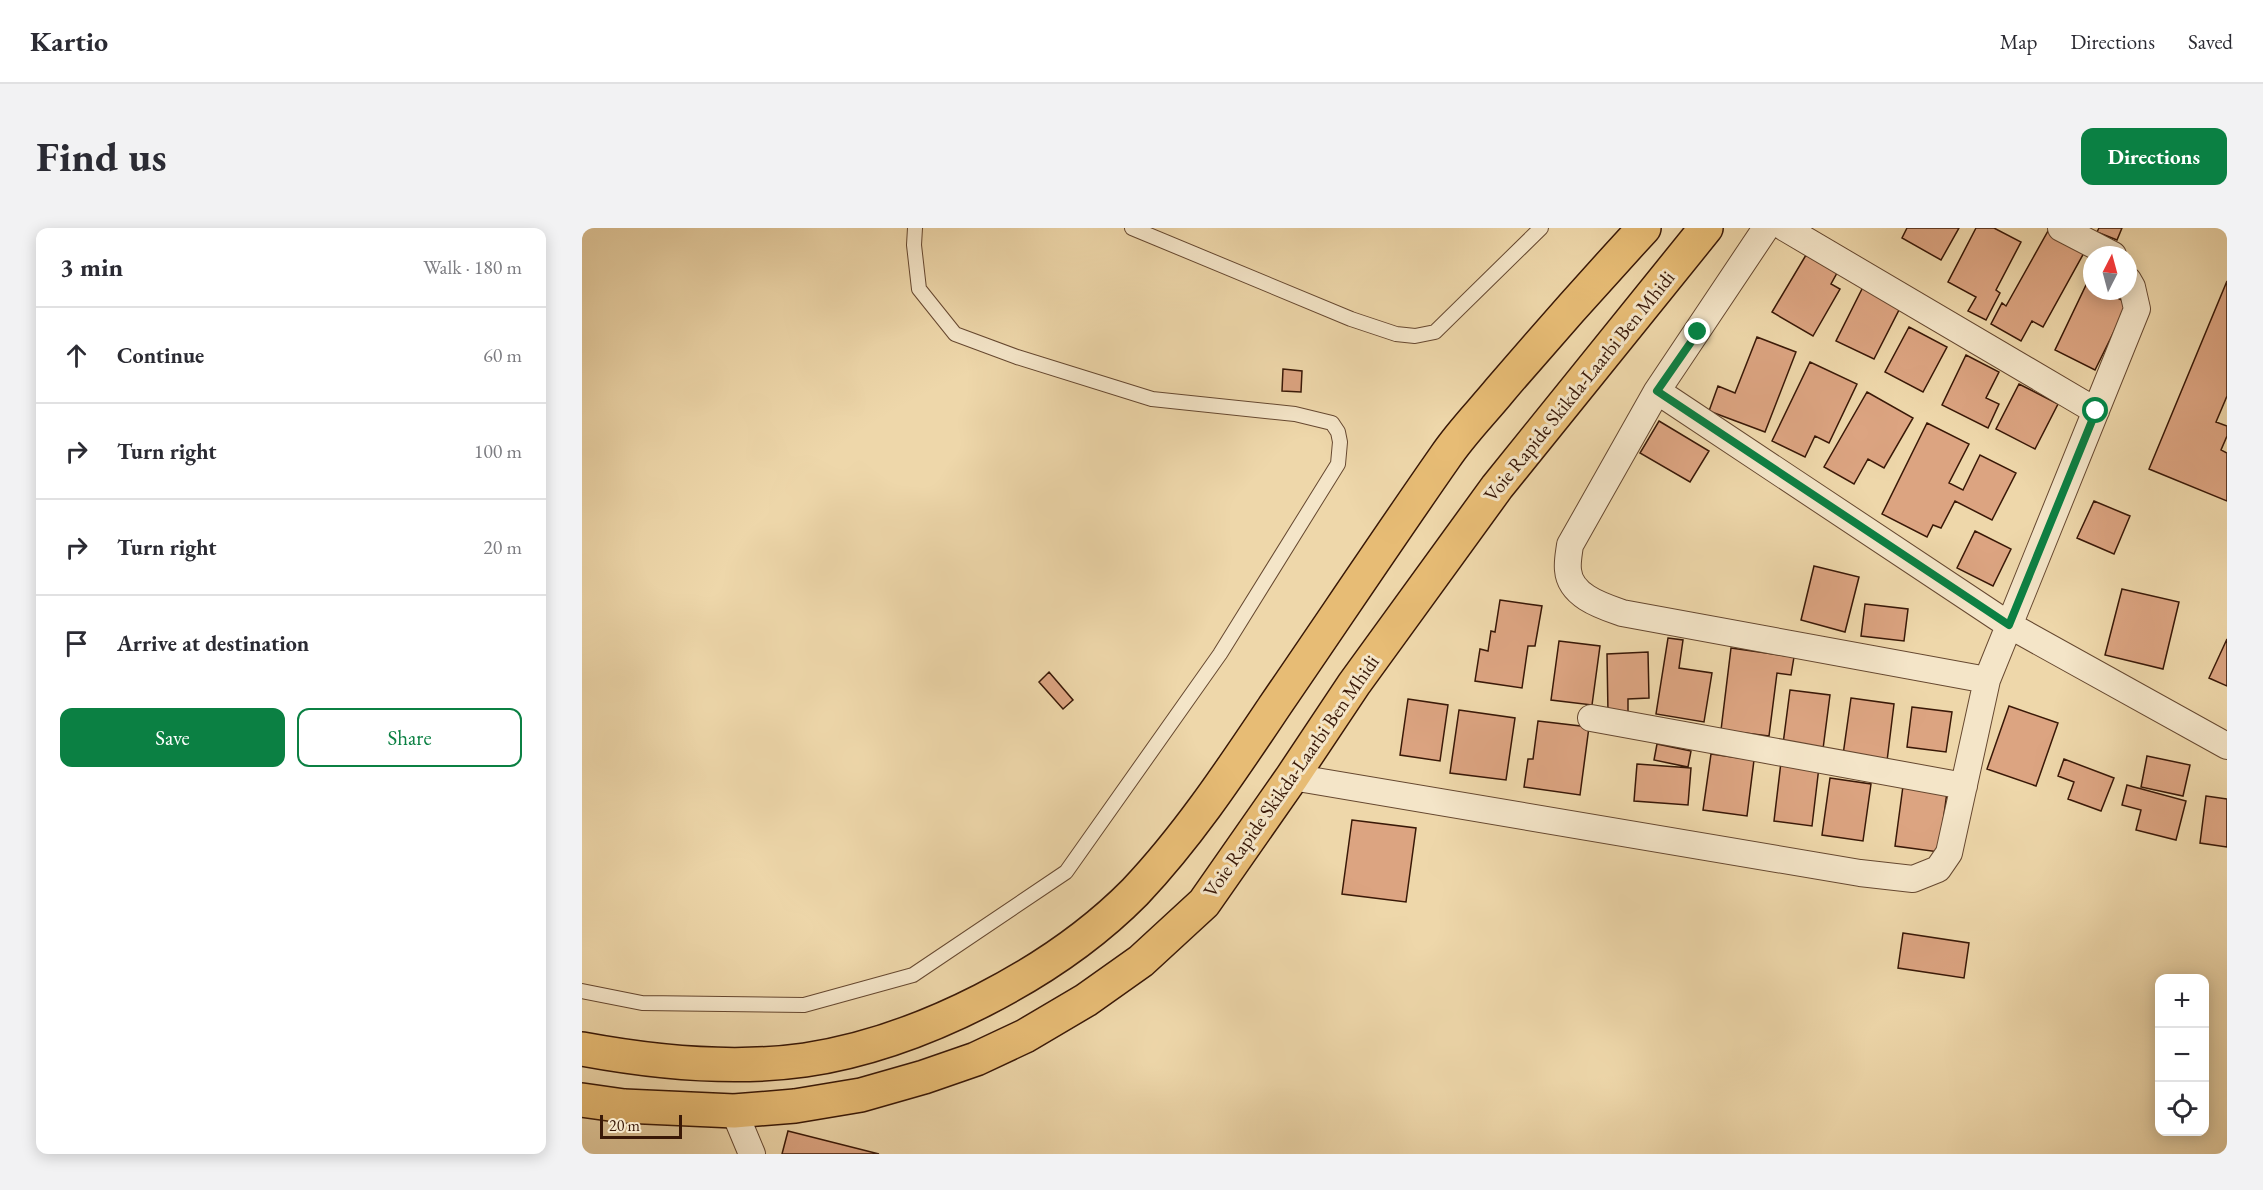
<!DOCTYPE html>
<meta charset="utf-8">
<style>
:root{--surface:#fff;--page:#f2f2f3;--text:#2b2b33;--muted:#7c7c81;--line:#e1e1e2;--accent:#0b8043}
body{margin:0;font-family:"EB Garamond",serif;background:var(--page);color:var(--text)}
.controls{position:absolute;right:18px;bottom:18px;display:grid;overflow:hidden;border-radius:12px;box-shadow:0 3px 15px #0003}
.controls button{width:54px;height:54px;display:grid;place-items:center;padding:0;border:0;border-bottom:2px solid var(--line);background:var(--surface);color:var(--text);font:30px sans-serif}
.compass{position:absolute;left:1501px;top:18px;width:54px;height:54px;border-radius:50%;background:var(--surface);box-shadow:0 3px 15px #0003;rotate:6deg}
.scale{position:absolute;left:18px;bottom:15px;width:82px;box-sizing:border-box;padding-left:6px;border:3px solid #391807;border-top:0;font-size:16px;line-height:21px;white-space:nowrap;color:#391807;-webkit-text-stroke:4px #f4e5c8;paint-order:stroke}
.stop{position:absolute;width:18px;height:18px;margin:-14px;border:4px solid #0b8043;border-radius:50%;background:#fff}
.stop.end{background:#0b8043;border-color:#fff;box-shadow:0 2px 6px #0008}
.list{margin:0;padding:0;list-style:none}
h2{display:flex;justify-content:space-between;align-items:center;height:78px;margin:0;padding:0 24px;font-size:26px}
h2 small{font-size:20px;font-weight:400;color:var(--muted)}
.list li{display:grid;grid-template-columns:39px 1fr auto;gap:18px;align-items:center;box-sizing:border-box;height:96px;padding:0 24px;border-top:2px solid var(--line)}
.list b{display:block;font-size:22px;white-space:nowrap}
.list em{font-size:20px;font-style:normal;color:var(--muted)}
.actions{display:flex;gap:12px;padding:18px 24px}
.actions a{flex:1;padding:14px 0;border:2px solid var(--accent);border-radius:12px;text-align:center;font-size:21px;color:var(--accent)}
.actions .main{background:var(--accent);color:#fff}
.icon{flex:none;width:33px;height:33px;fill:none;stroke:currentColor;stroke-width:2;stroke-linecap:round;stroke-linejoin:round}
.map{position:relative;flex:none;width:1645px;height:926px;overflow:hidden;border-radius:12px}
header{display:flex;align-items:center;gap:36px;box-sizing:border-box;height:84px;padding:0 30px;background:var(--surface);border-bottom:2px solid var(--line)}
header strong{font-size:28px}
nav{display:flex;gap:33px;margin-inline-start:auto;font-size:21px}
.intro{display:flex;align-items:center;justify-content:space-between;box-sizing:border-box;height:144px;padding:0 36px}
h1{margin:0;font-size:42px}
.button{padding:15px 27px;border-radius:12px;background:var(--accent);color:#fff;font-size:21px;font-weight:700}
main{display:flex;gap:36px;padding:0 36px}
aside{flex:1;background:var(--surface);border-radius:12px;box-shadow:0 3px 15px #0003}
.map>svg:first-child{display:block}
.building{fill:#dca481;stroke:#391807;stroke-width:1.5}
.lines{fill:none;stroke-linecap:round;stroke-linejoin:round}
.service-casing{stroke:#664830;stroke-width:16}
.minor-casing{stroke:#664830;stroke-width:28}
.trunk-casing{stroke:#391807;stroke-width:36}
.service{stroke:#f4e5c8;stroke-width:14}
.minor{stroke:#f4e5c8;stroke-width:26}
.trunk{stroke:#e7bc75;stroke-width:33}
.route{stroke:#0b8043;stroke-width:8}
.labels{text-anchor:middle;stroke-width:6;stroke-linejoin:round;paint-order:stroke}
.street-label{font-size:20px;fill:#391807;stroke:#f4e5c8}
</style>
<header>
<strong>Kartio</strong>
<nav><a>Map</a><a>Directions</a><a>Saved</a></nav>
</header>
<div class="intro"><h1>Find us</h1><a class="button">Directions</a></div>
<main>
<aside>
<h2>3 min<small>Walk · 180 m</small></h2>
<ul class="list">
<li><svg class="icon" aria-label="ahead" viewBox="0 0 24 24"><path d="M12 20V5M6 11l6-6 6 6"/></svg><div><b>Continue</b></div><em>60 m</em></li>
<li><svg class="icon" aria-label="right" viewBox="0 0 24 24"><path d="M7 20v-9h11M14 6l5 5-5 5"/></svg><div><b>Turn right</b></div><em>100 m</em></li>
<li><svg class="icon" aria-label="right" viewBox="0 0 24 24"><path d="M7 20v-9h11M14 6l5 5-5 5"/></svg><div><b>Turn right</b></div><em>20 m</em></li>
<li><svg class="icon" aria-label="arrive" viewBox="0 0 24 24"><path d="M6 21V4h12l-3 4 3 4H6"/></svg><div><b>Arrive at destination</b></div></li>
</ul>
<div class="actions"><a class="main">Save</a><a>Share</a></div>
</aside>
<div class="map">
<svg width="1645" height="926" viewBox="0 0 1645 926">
<rect width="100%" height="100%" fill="#eed7aa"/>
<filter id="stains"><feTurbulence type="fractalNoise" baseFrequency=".00333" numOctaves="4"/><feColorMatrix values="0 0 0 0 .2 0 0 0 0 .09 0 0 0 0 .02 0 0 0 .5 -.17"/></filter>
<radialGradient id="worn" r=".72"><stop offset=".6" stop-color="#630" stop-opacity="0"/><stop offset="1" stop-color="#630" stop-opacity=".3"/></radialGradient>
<path class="building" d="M1325,0H1377L1359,32L1320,10Z
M1394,0H1412L1439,14L1414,62L1418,65L1404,92L1386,83L1394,69L1366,54Z
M1517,0H1540L1535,12L1515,4Z
M1466,3L1503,23L1461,99L1450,93L1439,113L1409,96L1420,75L1424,78Z
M1224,27L1255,45L1249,56L1258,61L1231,108L1190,84Z
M1645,53V168L1634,194L1645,198V208L1639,222L1645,225V273L1567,241Z
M1505,55L1510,57V63H1521L1546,75L1513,142L1473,122Z
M1281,59L1319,78L1292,131L1254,113Z
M1327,99L1365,119L1341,164L1303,144Z
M1175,109L1214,124L1183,204L1127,183L1136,158L1153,165Z
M1384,127L1417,144L1404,170L1417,176L1406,200L1360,177Z
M1228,134L1275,156L1247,215L1233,208L1223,229L1190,213Z
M701,141L720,143L719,164L700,163Z
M1437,156L1476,176L1453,221L1414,201Z
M1285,164L1331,190L1302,240L1286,231L1272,256L1242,239Z
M1077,193L1127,223L1108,254L1058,225Z
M1345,195L1387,216L1367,255L1381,262L1398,227L1434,245L1410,292L1373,273L1359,300L1351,297L1345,309L1300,286Z
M1512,273L1548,288L1532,326L1495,310Z
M1393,303L1429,321L1411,358L1375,340Z
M1232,338L1277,349L1263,404L1219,392Z
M1540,361L1597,374L1581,441L1523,427Z
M918,372L960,378L953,418H946L940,460L893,453L898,421L906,423L909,403L913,404Z
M1283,376L1326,381L1322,413L1279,408Z
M1086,410L1101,412L1097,440L1130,445L1122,494L1074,486Z
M1645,411V458L1627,450Z
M977,413L1018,418L1010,477L969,472Z
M1149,420L1212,429L1209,447L1195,445L1187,508L1139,502Z
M1066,424L1067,470L1046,471V485H1026L1025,426Z
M467,444L491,472L481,481L457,454Z
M1208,462L1248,467L1241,521L1201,516Z
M1269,470L1312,476L1305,533L1261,527Z
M826,471L866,477L858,533L818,527Z
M1427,478L1476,495L1454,558L1405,541Z
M1330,479L1370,484L1364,524L1325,519Z
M877,482L933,490L924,552L868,545Z
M956,493L1007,499L998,567L942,559L946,531H951Z
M1075,516L1109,523L1106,539L1072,532Z
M1129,526L1172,532L1165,588L1121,582Z
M1565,528L1608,537L1601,568L1559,559Z
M1482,531L1532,550L1519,583L1486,571L1492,554L1476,548Z
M1199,534L1237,539L1230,598L1192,593Z
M1055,536L1109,540L1106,577L1052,573Z
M1248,550L1289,556L1281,613L1240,607Z
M1545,557L1604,573L1594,612L1554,602L1559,582L1540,577Z
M1321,558L1365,564L1357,624L1313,618Z
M1624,568L1645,571V619L1618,615Z
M770,592L834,600L824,674L760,666Z
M1321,705L1387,715L1382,750L1316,740Z
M206,903L297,926H200Z"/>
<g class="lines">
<defs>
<path id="service" d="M550,0L769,91L814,106L833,108L853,104L959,0
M0,763L60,775L222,777L331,747L484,644L638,426L756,236L758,214L756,204L750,195L713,186L570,171L435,129L373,106L337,61L332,17L333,0"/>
<path id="minor" d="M1184,0L1075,163L1427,397L1645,518
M1203,0L1514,183
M1479,0L1531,27
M1075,163L988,317C987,325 985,334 986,342C988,368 1020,378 1040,385L1405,452L1555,81L1550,59L1546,52
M1009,490L1382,558
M710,549L1278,645L1331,651L1356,641L1367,625L1405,452
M152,883L170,926"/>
<path id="trunk" d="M0,821C70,834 152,842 223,832C337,815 472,746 553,664C606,608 649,543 692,479C749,396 805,312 863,229C879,205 900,184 918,162C965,107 1013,53 1062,0
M0,872L42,878L152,883L213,878L279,867L342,849L394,831L443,808L504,772L559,733L622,675L710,549L772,456L915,259L1124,0"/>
</defs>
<use href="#service" class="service-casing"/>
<use href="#minor" class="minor-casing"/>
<use href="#trunk" class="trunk-casing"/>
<use href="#service" class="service"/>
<use href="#minor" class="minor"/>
<use href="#trunk" class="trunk"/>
</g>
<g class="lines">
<path class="route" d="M1116,104L1075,163L1427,397L1514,183"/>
</g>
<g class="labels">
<g class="street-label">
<text transform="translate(997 158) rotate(-51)" y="7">Voie Rapide Skikda-Laarbi Ben Mhidi</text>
<text transform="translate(709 548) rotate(-55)" y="7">Voie Rapide Skikda-Laarbi Ben Mhidi</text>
</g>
</g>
<rect width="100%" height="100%" filter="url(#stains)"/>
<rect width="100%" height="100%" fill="url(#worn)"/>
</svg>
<div class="controls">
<button>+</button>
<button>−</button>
<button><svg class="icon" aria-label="locate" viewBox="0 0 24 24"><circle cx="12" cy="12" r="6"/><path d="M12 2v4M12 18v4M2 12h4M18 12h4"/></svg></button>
</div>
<svg class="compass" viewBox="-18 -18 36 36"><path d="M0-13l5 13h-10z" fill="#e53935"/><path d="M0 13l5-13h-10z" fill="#7c7c81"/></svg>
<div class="scale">20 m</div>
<div class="stop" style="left:1514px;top:183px"></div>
<div class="stop end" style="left:1116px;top:104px"></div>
</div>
</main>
